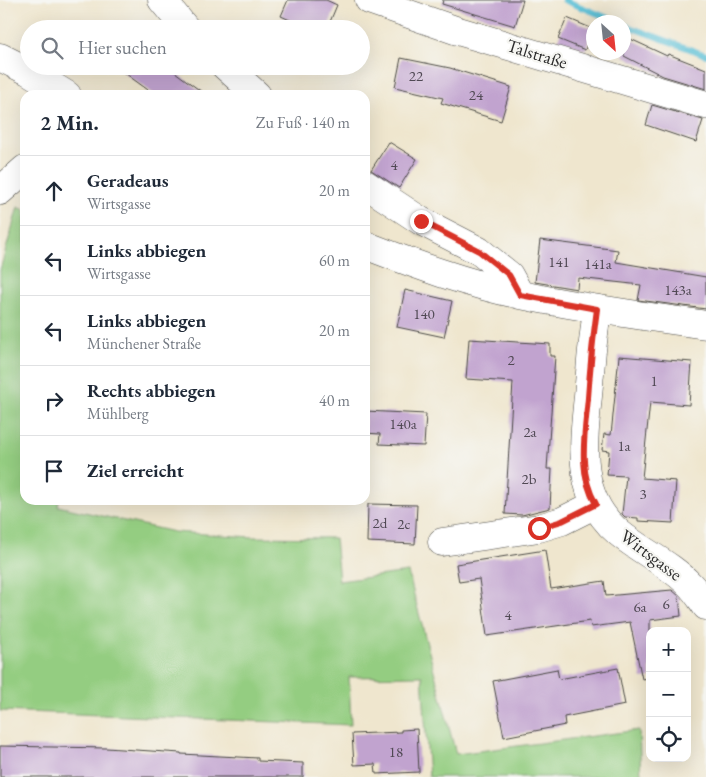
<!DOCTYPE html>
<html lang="de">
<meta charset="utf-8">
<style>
:root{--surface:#fff;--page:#f6f6f7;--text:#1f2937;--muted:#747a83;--line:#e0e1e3}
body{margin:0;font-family:"EB Garamond",serif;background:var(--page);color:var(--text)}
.controls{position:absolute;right:15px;bottom:15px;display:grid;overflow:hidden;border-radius:10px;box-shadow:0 5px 20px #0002}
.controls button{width:45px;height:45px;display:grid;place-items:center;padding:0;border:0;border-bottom:1px solid var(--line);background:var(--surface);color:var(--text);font:25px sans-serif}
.compass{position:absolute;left:586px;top:15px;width:45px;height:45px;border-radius:50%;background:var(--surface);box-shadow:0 5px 20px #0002;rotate:153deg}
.stop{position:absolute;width:15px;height:15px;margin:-11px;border:4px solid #d93025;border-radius:50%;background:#fff}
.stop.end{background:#d93025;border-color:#fff;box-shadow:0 1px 5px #0008}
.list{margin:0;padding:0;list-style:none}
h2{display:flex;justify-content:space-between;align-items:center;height:65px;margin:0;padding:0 20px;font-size:21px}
h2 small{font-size:16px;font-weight:400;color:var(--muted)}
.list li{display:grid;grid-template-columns:32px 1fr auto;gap:15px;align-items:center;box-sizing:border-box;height:70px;padding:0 20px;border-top:1px solid var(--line)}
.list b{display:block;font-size:19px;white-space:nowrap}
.list p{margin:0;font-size:16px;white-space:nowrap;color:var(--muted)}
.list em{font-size:16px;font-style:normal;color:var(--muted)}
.icon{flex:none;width:28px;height:28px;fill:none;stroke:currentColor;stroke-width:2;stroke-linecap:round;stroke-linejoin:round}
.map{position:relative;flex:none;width:706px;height:777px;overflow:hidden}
.search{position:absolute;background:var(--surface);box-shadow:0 5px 20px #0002;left:20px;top:20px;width:350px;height:55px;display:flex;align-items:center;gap:12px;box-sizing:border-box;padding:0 18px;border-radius:28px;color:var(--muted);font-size:19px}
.panel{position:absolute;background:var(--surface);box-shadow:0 5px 20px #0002;left:20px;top:90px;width:350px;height:415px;border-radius:15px}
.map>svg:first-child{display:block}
.green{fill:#94cd81;stroke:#607c56}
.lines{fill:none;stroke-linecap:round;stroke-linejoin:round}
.stream{stroke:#58bfd6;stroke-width:6}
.building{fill:#c1a3cf}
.minor-casing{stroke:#484743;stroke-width:29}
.minor{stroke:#fff;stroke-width:28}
.route{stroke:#d93025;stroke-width:6}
.labels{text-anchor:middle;stroke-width:4.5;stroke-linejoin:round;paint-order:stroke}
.number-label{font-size:15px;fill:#504954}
.street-label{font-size:18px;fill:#2b2b2b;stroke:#f6f6f2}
</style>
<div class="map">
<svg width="706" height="777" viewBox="0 0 706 777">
<rect width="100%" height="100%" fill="#f6f6f2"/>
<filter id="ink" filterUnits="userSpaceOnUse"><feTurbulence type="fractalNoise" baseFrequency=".02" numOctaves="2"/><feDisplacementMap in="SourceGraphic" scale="10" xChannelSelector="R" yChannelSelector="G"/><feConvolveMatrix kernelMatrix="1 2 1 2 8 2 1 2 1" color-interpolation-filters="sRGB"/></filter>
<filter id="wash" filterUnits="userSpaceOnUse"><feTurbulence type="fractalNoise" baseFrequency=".0096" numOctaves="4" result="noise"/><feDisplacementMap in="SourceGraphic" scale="20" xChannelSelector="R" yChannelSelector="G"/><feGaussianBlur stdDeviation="1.12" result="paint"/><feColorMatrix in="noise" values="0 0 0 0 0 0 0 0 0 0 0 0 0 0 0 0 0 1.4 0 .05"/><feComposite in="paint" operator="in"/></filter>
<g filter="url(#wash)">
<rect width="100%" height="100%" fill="#efe6ce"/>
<path class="green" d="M18,207L25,210V500H59L58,506L174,532L252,537L335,538L339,581L408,572L456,754L639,730L641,777H429L422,676L349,677L351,725L0,711V270Z"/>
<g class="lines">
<path class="stream" d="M564,0L618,22
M624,25L706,55"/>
</g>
<g id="blocks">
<path class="building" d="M288,0H326L337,5L327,29H310L281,16Z
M443,0H523L515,26L442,4Z
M567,18L593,29L585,50L558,39Z
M624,36L667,56L668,54L706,69V89L663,76L624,56Z
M401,58L450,68L511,87L501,121L441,103L443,98L395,87Z
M115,66H167L206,95H155Z
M652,105L703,120L696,142L646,125Z
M389,142L417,159L399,188L371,170Z
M540,240L618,250L616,262L706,277V309L638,300L641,285L578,278L577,289L535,282Z
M405,290L452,301L444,337L397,327Z
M469,339L550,344V356H555L547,469H552L550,508L522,515L505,514L513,382L466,379Z
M619,356L692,362L689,405L650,402L642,478L676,481L673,523L638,521V518L625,517L622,514L626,476L607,475L609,451L602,450L604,434L611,435Z
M365,411L426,414L424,446L379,444L380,434L365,433Z
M368,504L417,505L415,544L367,542Z
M545,550L551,589L604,581L606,596L672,590L679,596L681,616L650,620V678L642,679L630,622L591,627L590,621L487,636L479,579L459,582L456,564Z
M618,668L625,705L564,717L565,725L504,737L493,681L557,669L559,679Z
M417,729L419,772L376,774L375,764L354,765L352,734L401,732V730Z
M0,746L106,748L181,753V754L258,758V761L303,763V777H0Z"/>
</g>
</g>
<g filter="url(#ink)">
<use href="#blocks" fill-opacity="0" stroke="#484743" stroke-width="1"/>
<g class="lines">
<defs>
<path id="minor" d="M162,0L186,29
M369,0L455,30L706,105
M0,57L28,71L67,95
M225,66L257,95
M365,184L421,221L479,251L509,275L520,295
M0,191L25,169
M365,245C416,265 468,284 521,295C582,308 644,316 706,325
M597,309C593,338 590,367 588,396C583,446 576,497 619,533C642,552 670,564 690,585C696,591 701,599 706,606
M442,542L539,528L562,521L596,504"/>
</defs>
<use href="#minor" class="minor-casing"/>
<use href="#minor" class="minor"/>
</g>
</g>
<g class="lines" filter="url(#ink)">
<path class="route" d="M421,221L479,251L509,275L520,295L597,309C593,338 590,368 588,398C585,433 577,472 596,504L562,521L539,528"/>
</g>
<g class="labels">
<g class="number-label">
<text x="416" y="81">22</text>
<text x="476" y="100">24</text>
<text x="394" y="170">4</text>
<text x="559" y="267">141</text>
<text x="598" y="269">141a</text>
<text x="678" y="295">143a</text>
<text x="424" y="319">140</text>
<text x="511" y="365">2</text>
<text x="654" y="386">1</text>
<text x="403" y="429">140a</text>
<text x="530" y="437">2a</text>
<text x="624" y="451">1a</text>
<text x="529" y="484">2b</text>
<text x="643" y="499">3</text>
<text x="380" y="528">2d</text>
<text x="404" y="529">2c</text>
<text x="666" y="609">6</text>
<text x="640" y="612">6a</text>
<text x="508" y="620">4</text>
<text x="396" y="757">18</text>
</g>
<g class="street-label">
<text transform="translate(537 54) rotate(17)" y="6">Talstraße</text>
<text transform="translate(651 555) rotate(37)" y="6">Wirtsgasse</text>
</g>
</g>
</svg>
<div class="controls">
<button>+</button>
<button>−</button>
<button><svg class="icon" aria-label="locate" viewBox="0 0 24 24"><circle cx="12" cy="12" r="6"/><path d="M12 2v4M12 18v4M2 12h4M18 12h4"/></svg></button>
</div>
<svg class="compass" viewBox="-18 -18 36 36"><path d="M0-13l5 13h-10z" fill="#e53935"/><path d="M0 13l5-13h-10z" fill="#747a83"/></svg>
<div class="stop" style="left:539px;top:528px"></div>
<div class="stop end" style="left:421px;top:221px"></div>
<div class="search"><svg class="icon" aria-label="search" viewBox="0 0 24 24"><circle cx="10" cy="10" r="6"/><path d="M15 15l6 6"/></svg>Hier suchen</div>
<section class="panel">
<h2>2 Min.<small>Zu Fuß · 140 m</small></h2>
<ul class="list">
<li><svg class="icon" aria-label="ahead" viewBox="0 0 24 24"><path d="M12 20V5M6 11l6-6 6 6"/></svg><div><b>Geradeaus</b><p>Wirtsgasse</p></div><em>20 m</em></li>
<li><svg class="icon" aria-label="left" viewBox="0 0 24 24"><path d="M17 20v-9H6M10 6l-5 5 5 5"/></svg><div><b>Links abbiegen</b><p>Wirtsgasse</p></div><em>60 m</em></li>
<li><svg class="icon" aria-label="left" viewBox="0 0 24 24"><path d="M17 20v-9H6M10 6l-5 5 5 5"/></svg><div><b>Links abbiegen</b><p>Münchener Straße</p></div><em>20 m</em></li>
<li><svg class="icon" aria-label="right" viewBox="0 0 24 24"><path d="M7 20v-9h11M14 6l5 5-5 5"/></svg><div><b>Rechts abbiegen</b><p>Mühlberg</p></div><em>40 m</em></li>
<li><svg class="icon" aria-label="arrive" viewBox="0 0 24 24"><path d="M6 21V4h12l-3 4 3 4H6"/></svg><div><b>Ziel erreicht</b></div></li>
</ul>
</section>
</div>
